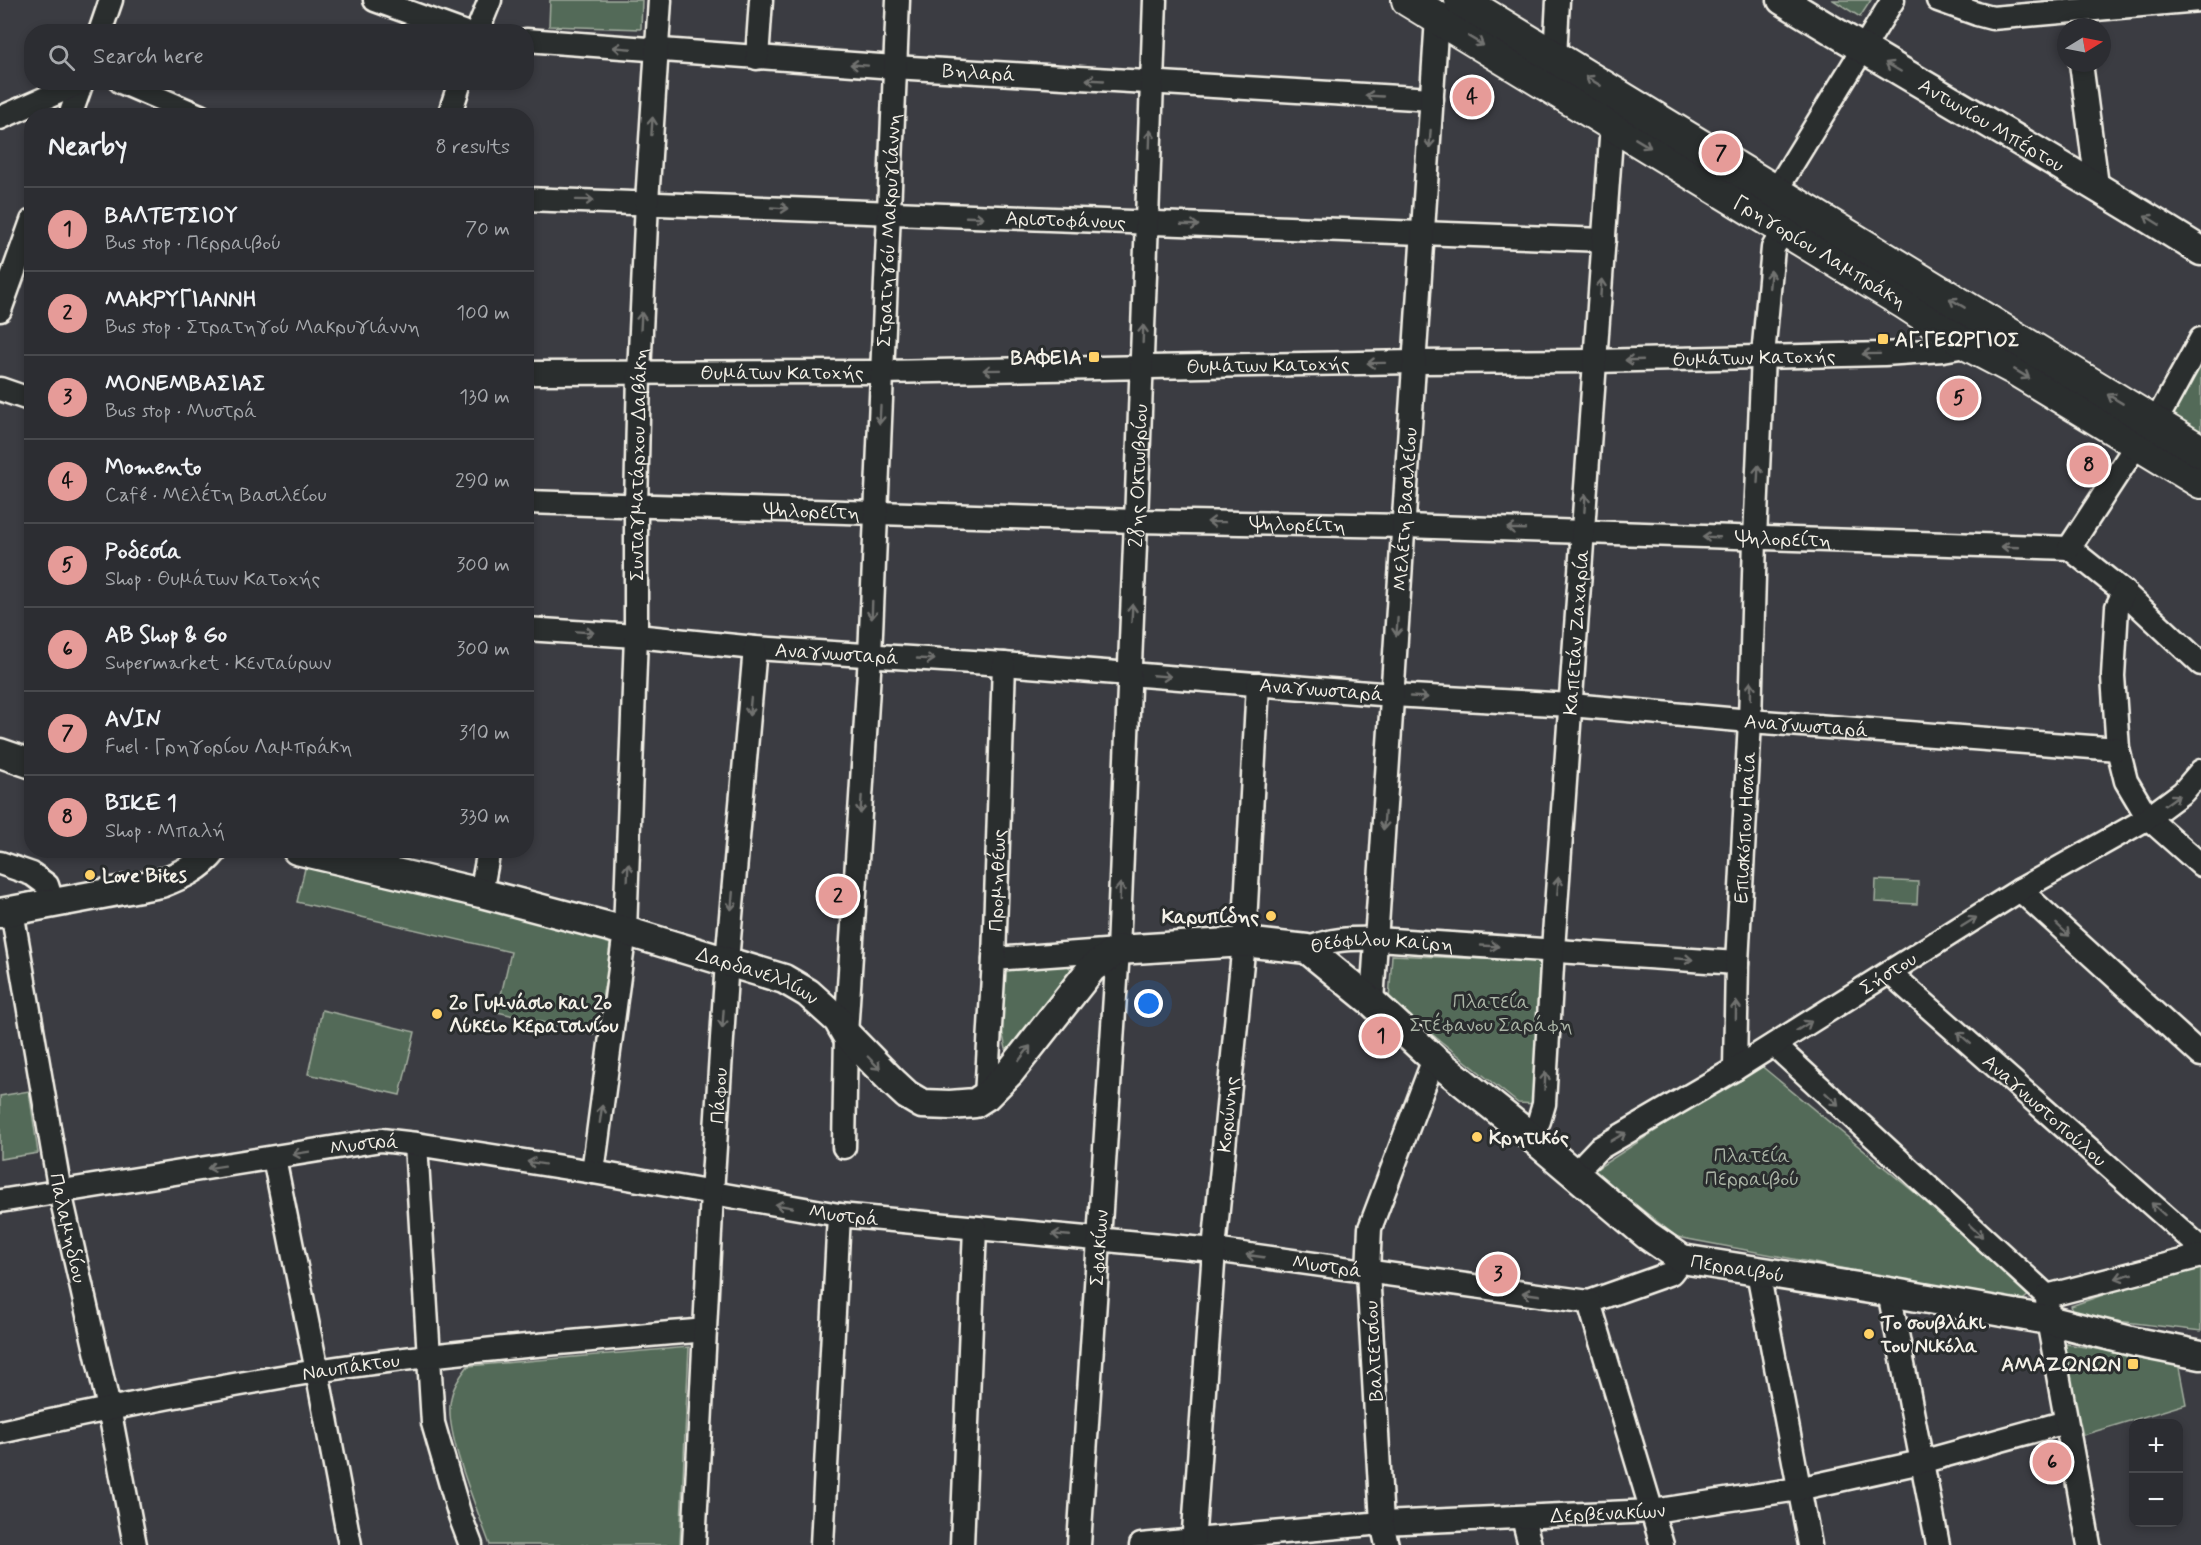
<!DOCTYPE html>
<meta charset="utf-8">
<style>
:root{--surface:#2c2d32;--page:#38393e;--text:#f1f3f6;--muted:#a6a8ac;--line:#48494d;--accent:#e69b98}
body{margin:0;font-family:Mynerve,sans-serif;background:var(--page);color:var(--text)}
.controls{position:absolute;right:18px;bottom:18px;display:grid;overflow:hidden;border-radius:12px;box-shadow:0 3px 9px #0003}
.controls button{width:54px;height:54px;display:grid;place-items:center;padding:0;border:0;border-bottom:2px solid var(--line);background:var(--surface);color:var(--text);font:30px sans-serif}
.compass{position:absolute;left:2057px;top:18px;width:54px;height:54px;border-radius:50%;background:var(--surface);box-shadow:0 3px 9px #0003;rotate:80deg}
.you{position:absolute;left:1149px;top:1004px;width:21px;height:21px;margin:-15px;border:4px solid #fff;border-radius:50%;background:#1a73e8;box-shadow:0 0 0 9px #1a73e833}
.badge{display:grid;place-items:center;width:39px;height:39px;border-radius:50%;background:var(--accent);color:#111;font-size:20px;font-weight:700}
.pin{position:absolute;translate:-50% -50%;border:3px solid #fff;box-shadow:0 2px 6px #0006}
.list{margin:0;padding:0;list-style:none}
h2{display:flex;justify-content:space-between;align-items:center;height:78px;margin:0;padding:0 24px;font-size:26px}
h2 small{font-size:20px;font-weight:400;color:var(--muted)}
.list li{display:grid;grid-template-columns:39px 1fr auto;gap:18px;align-items:center;box-sizing:border-box;height:84px;padding:0 24px;border-top:2px solid var(--line)}
.list b{display:block;font-size:22px;white-space:nowrap}
.list p{margin:0;font-size:20px;white-space:nowrap;color:var(--muted)}
.list em{font-size:20px;font-style:normal;color:var(--muted)}
.icon{flex:none;width:33px;height:33px;fill:none;stroke:currentColor;stroke-width:2;stroke-linecap:round;stroke-linejoin:round}
.map{position:relative;flex:none;width:2201px;height:1545px;overflow:hidden}
.search{position:absolute;background:var(--surface);box-shadow:0 3px 9px #0003;left:24px;top:24px;width:510px;height:66px;display:flex;align-items:center;gap:15px;box-sizing:border-box;padding:0 21px;border-radius:24px;color:var(--muted);font-size:22px}
.panel{position:absolute;background:var(--surface);box-shadow:0 3px 9px #0003;left:24px;top:108px;width:510px;height:750px;border-radius:24px}
.map>svg:first-child{display:block}
.green{fill:#536b58;stroke:#a4aea0;stroke-width:1.5}
.lines{fill:none;stroke-linecap:round;stroke-linejoin:round}
.minor-casing{stroke:#f4f1e8;stroke-width:27}
.tertiary-casing{stroke:#f4f1e8;stroke-width:33}
.secondary-casing{stroke:#f4f1e8;stroke-width:36}
.minor{stroke:#2a2d2e;stroke-width:22}
.tertiary{stroke:#2a2d2e;stroke-width:28}
.secondary{stroke:#2a2d2e;stroke-width:32}
.oneway{stroke:#71726f}
.poi-dot{fill:#ffd166;stroke:#2a2d2e;stroke-width:2}
.labels{text-anchor:middle;stroke-width:6;stroke-linejoin:round;paint-order:stroke}
.street-label{font-size:20px;fill:#f4f1e8;stroke:#2a2d2e}
.poi-label{font-size:20px;font-weight:bold;fill:#f4f1e8;stroke:#2a2d2e;text-anchor:start}
.park-label{font-size:20px;fill:#acb5a7;stroke:#2a2d2e}
</style>
<div class="map">
<svg width="2201" height="1545" viewBox="0 0 2201 1545">
<rect width="100%" height="100%" fill="#3b3c42"/>
<filter id="ink" filterUnits="userSpaceOnUse"><feTurbulence type="fractalNoise" baseFrequency=".0167" numOctaves="2"/><feDisplacementMap in="SourceGraphic" scale="12" xChannelSelector="R" yChannelSelector="G"/><feConvolveMatrix kernelMatrix="1 2 1 2 8 2 1 2 1" color-interpolation-filters="sRGB"/></filter>
<g filter="url(#ink)">
<path class="green" d="M550,0H642L641,29L549,26Z
M1833,0H1871L1860,17Z
M2201,360V435L2168,414Z
M307,860L611,934L607,974L594,1034L497,1012L511,952L297,902Z
M1876,880L1918,882L1917,904L1875,902Z
M1392,955L1549,962L1537,1104L1518,1103L1389,1000Z
M1064,963L1071,969L1073,978L1019,1049H1006L997,1008L1001,966Z
M322,1010L415,1032L400,1095L308,1074Z
M1759,1064L2034,1291L2020,1302L1677,1237L1593,1171Z
M29,1091L38,1153L0,1159V1096Z
M2201,1261V1331L2075,1316L2071,1306Z
M2060,1343L2178,1362L2186,1404L2083,1435Z
M689,1347L680,1545H490C478,1511 443,1431 451,1398C453,1386 461,1375 468,1366Z"/>
<g class="lines">
<defs>
<g id="minor">
<path d="M375,0L463,32"/>
<path d="M1938,0L1977,14L1992,18L2199,0"/>
<path d="M100,32L111,0"/>
<path d="M477,32L490,0"/>
<path id="s1" d="M526,40L894,67L1432,99"/>
<path d="M757,58L761,0"/>
<path d="M1555,58L1558,0"/>
<path d="M2081,63L2097,185"/>
<path d="M121,82L200,116"/>
<path d="M70,116L82,82"/>
<path d="M449,116L460,82"/>
<path d="M0,118L82,82"/>
<path d="M1775,192L1893,0"/>
<path id="s2" d="M526,199L1604,240"/>
<path d="M0,310L32,221"/>
<path id="s3" d="M526,373L883,372L1415,362L1596,361L1884,354L1943,350L1976,344"/>
<path d="M0,389L32,400"/>
<path d="M2155,423L2201,339"/>
<path id="s4" d="M526,502L1136,521L1404,526L2069,548"/>
<path d="M2069,548L2124,592L2201,664"/>
<path d="M2069,548L2137,444"/>
<path d="M2124,592L2117,607L2113,676L2118,749L2126,781L2148,818L2201,865"/>
<path id="s5" d="M526,629L636,636L755,648L1004,664L1393,695L1571,705L1750,721L2118,749"/>
<path d="M0,863L32,874L47,885L53,904"/>
<path d="M2020,890L2201,1055"/>
<path d="M481,893L489,850"/>
<path id="s6" d="M12,911L60,1192L109,1408L135,1545"/>
<path id="s7" d="M1307,949C1330,939 1351,938 1377,939L1737,963"/>
<path d="M994,959L1118,950"/>
<path id="s8" d="M1890,973L2201,1248"/>
<path id="s9" d="M1372,1002L1437,18"/>
<path d="M1774,1045L2047,1296"/>
<path id="s10" d="M1735,1069L1737,963L1750,721L1755,539L1763,356L1773,248L1784,229"/>
<path id="s11" d="M986,1096L994,959L1004,664"/>
<path id="s12" d="M1530,1136L1539,1121L1544,1104L1553,949L1612,124"/>
<path d="M416,1144L433,1423L460,1516L471,1545"/>
<path id="s13" d="M844,1147L846,1034L870,656L898,0"/>
<path d="M274,1158L317,1371L350,1545"/>
<path id="s14" d="M593,1172L625,931L636,636V506L639,374L647,202L660,0"/>
<path id="s15" d="M1574,1174L1598,1149L1735,1069L2020,890L2148,818L2183,792L2201,771"/>
<path id="s16" d="M0,1201L381,1140L416,1144L593,1172L839,1215L1214,1250L1589,1302L1671,1273L1682,1259"/>
<path d="M1758,1272L1810,1545"/>
<path d="M1889,1292L1938,1545"/>
<path d="M1589,1302L1662,1545"/>
<path id="s17" d="M0,1432C105,1409 211,1388 317,1371C445,1351 575,1342 705,1330"/>
<path d="M1523,1518L1530,1545"/>
<path id="s18" d="M694,1545L712,1193L727,961L755,648"/>
<path d="M822,1545L839,1215"/>
<path d="M962,1545L975,1228"/>
<path id="s19" d="M1079,1545L1118,950L1136,521L1155,0"/>
<path id="s20" d="M1141,1545L1382,1523L1653,1511L1798,1489L1921,1462L2066,1422"/>
<path id="s21" d="M1193,1545L1214,1250L1244,942L1258,684"/>
<path d="M1387,1545L1382,1523L1368,1271L1370,1228L1434,1059"/>
<path d="M2089,1545L2048,1320L2047,1296L2201,1256"/>
</g>
<g id="tertiary">
<path id="s22" d="M1782,0C1921,85 2063,164 2201,251"/>
<path d="M0,753L32,764"/>
<path id="s23" d="M297,850L481,893L625,931L784,979L808,993L838,1020L846,1034L892,1081L907,1095L922,1104L950,1105L975,1103L986,1096L1010,1072L1092,968L1118,950L1244,942L1307,949L1372,1002L1434,1059L1530,1136L1647,1235L1682,1259L1889,1292L2048,1320L2135,1342L2201,1355"/>
<path d="M0,913L161,883C181,875 199,868 213,850"/>
</g>
<g id="secondary">
<path id="s24" d="M1408,0L1905,303L1971,346L2015,369L2201,482"/>
<path d="M1461,0L2201,451"/>
</g>
</defs>
<use href="#minor" class="minor-casing"/>
<use href="#tertiary" class="tertiary-casing"/>
<use href="#secondary" class="secondary-casing"/>
<use href="#minor" class="minor"/>
<use href="#tertiary" class="tertiary"/>
<use href="#secondary" class="secondary"/>
</g>
<defs><path id="oneway-shaft" d="M-6 0H5M1.5-3L5.5 0L1.5 3" fill="none" stroke-width="1.6" stroke-linecap="round" stroke-linejoin="round" transform="scale(1.5)"/></defs>
<g class="oneway">
<use href="#oneway-shaft" transform="translate(1476 41) rotate(31)"/>
<use href="#oneway-shaft" transform="translate(622 48) rotate(-175)"/>
<use href="#oneway-shaft" transform="translate(859 65) rotate(-176)"/>
<use href="#oneway-shaft" transform="translate(1893 67) rotate(-150)"/>
<use href="#oneway-shaft" transform="translate(1095 80) rotate(-177)"/>
<use href="#oneway-shaft" transform="translate(1593 81) rotate(-149)"/>
<use href="#oneway-shaft" transform="translate(1374 96) rotate(-177)"/>
<use href="#oneway-shaft" transform="translate(652 126) rotate(-86)"/>
<use href="#oneway-shaft" transform="translate(1150 139) rotate(-88)"/>
<use href="#oneway-shaft" transform="translate(1430 139) rotate(94)"/>
<use href="#oneway-shaft" transform="translate(1643 143) rotate(31)"/>
<use href="#oneway-shaft" transform="translate(585 200) rotate(1)"/>
<use href="#oneway-shaft" transform="translate(780 208) rotate(3)"/>
<use href="#oneway-shaft" transform="translate(975 217) rotate(2)"/>
<use href="#oneway-shaft" transform="translate(2152 220) rotate(-148)"/>
<use href="#oneway-shaft" transform="translate(1190 225) rotate(2)"/>
<use href="#oneway-shaft" transform="translate(1770 279) rotate(-85)"/>
<use href="#oneway-shaft" transform="translate(1601 288) rotate(-86)"/>
<use href="#oneway-shaft" transform="translate(1957 303) rotate(-149)"/>
<use href="#oneway-shaft" transform="translate(641 321) rotate(-87)"/>
<use href="#oneway-shaft" transform="translate(1143 334) rotate(-88)"/>
<use href="#oneway-shaft" transform="translate(1871 354) rotate(179)"/>
<use href="#oneway-shaft" transform="translate(1634 360) rotate(178)"/>
<use href="#oneway-shaft" transform="translate(1376 363) rotate(179)"/>
<use href="#oneway-shaft" transform="translate(992 370) rotate(179)"/>
<use href="#oneway-shaft" transform="translate(2022 374) rotate(31)"/>
<use href="#oneway-shaft" transform="translate(2115 399) rotate(-149)"/>
<use href="#oneway-shaft" transform="translate(880 415) rotate(93)"/>
<use href="#oneway-shaft" transform="translate(1758 474) rotate(-87)"/>
<use href="#oneway-shaft" transform="translate(1585 503) rotate(-86)"/>
<use href="#oneway-shaft" transform="translate(1216 522) rotate(-179)"/>
<use href="#oneway-shaft" transform="translate(1516 529) rotate(-178)"/>
<use href="#oneway-shaft" transform="translate(1711 537) rotate(-178)"/>
<use href="#oneway-shaft" transform="translate(2010 547) rotate(-178)"/>
<use href="#oneway-shaft" transform="translate(872 610) rotate(92)"/>
<use href="#oneway-shaft" transform="translate(1132 613) rotate(-87)"/>
<use href="#oneway-shaft" transform="translate(1397 627) rotate(94)"/>
<use href="#oneway-shaft" transform="translate(585 632) rotate(4)"/>
<use href="#oneway-shaft" transform="translate(926 659) rotate(3)"/>
<use href="#oneway-shaft" transform="translate(1162 676) rotate(5)"/>
<use href="#oneway-shaft" transform="translate(1751 690) rotate(-89)"/>
<use href="#oneway-shaft" transform="translate(1419 697) rotate(3)"/>
<use href="#oneway-shaft" transform="translate(750 707) rotate(95)"/>
<use href="#oneway-shaft" transform="translate(2172 800) rotate(-36)"/>
<use href="#oneway-shaft" transform="translate(861 805) rotate(94)"/>
<use href="#oneway-shaft" transform="translate(1384 821) rotate(94)"/>
<use href="#oneway-shaft" transform="translate(628 872) rotate(-88)"/>
<use href="#oneway-shaft" transform="translate(1558 886) rotate(-86)"/>
<use href="#oneway-shaft" transform="translate(1120 892) rotate(-88)"/>
<use href="#oneway-shaft" transform="translate(732 901) rotate(95)"/>
<use href="#oneway-shaft" transform="translate(1969 922) rotate(-32)"/>
<use href="#oneway-shaft" transform="translate(2063 930) rotate(43)"/>
<use href="#oneway-shaft" transform="translate(1490 946) rotate(3)"/>
<use href="#oneway-shaft" transform="translate(1684 959) rotate(4)"/>
<use href="#oneway-shaft" transform="translate(1736 1010) rotate(-89)"/>
<use href="#oneway-shaft" transform="translate(723 1019) rotate(94)"/>
<use href="#oneway-shaft" transform="translate(1804 1026) rotate(-32)"/>
<use href="#oneway-shaft" transform="translate(1964 1038) rotate(-139)"/>
<use href="#oneway-shaft" transform="translate(1025 1053) rotate(-52)"/>
<use href="#oneway-shaft" transform="translate(874 1063) rotate(46)"/>
<use href="#oneway-shaft" transform="translate(1545 1081) rotate(-87)"/>
<use href="#oneway-shaft" transform="translate(1832 1099) rotate(43)"/>
<use href="#oneway-shaft" transform="translate(601 1114) rotate(-82)"/>
<use href="#oneway-shaft" transform="translate(1618 1137) rotate(-30)"/>
<use href="#oneway-shaft" transform="translate(301 1153) rotate(171)"/>
<use href="#oneway-shaft" transform="translate(536 1163) rotate(-171)"/>
<use href="#oneway-shaft" transform="translate(216 1167) rotate(171)"/>
<use href="#oneway-shaft" transform="translate(784 1206) rotate(-170)"/>
<use href="#oneway-shaft" transform="translate(2158 1209) rotate(-138)"/>
<use href="#oneway-shaft" transform="translate(1976 1231) rotate(43)"/>
<use href="#oneway-shaft" transform="translate(1061 1235) rotate(-175)"/>
<use href="#oneway-shaft" transform="translate(1255 1256) rotate(-172)"/>
<use href="#oneway-shaft" transform="translate(2124 1276) rotate(165)"/>
<use href="#oneway-shaft" transform="translate(1531 1294) rotate(-172)"/>
</g>
</g>
<g class="poi-dot">
<rect x="1877" y="333" width="12" height="12" rx="3"/>
<rect x="1088" y="351" width="12" height="12" rx="3"/>
<circle cx="90" cy="875" r="6"/>
<circle cx="1271" cy="916" r="6"/>
<circle cx="437" cy="1014" r="6"/>
<circle cx="1477" cy="1137" r="6"/>
<circle cx="1869" cy="1334" r="6"/>
<rect x="2127" y="1358" width="12" height="12" rx="3"/>
</g>
<g class="labels">
<g class="street-label">
<text dy="7" stroke="none"><textPath href="#s1" startOffset="454">Βηλαρά</textPath></text>
<text dy="7" stroke="none"><textPath href="#s22" startOffset="244">Αντωνίου Μπέρτου</textPath></text>
<text dy="7" stroke="none"><textPath href="#s2" startOffset="540">Αριστοφάνους</textPath></text>
<text dy="7" stroke="none"><textPath href="#s13" startOffset="918">Στρατηγού Μακρυγιάννη</textPath></text>
<text dy="7" stroke="none"><textPath href="#s24" startOffset="483">Γρηγορίου Λαμπράκη</textPath></text>
<text dy="7" stroke="none"><textPath href="#s3" startOffset="1228">Θυμάτων Κατοχής</textPath></text>
<text dy="7" stroke="none"><textPath href="#s3" startOffset="742">Θυμάτων Κατοχής</textPath></text>
<text dy="7" stroke="none"><textPath href="#s3" startOffset="256">Θυμάτων Κατοχής</textPath></text>
<text dy="7" stroke="none"><textPath href="#s14" startOffset="710">Συνταγματάρχου Δαβάκη</textPath></text>
<text dy="7" stroke="none"><textPath href="#s19" startOffset="1071">28ης Οκτωβρίου</textPath></text>
<text dy="7" stroke="none"><textPath href="#s9" startOffset="494">Μελέτη Βασιλείου</textPath></text>
<text dy="7" stroke="none"><textPath href="#s4" startOffset="286">Ψηλορείτη</textPath></text>
<text dy="7" stroke="none"><textPath href="#s4" startOffset="772">Ψηλορείτη</textPath></text>
<text dy="7" stroke="none"><textPath href="#s4" startOffset="1258">Ψηλορείτη</textPath></text>
<text dy="7" stroke="none"><textPath href="#s12" startOffset="508">Καπετάν Ζαχαρία</textPath></text>
<text dy="7" stroke="none"><textPath href="#s5" startOffset="312">Αναγνωσταρά</textPath></text>
<text dy="7" stroke="none"><textPath href="#s5" startOffset="798">Αναγνωσταρά</textPath></text>
<text dy="7" stroke="none"><textPath href="#s5" startOffset="1284">Αναγνωσταρά</textPath></text>
<text dy="7" stroke="none"><textPath href="#s10" startOffset="242">Επισκόπου Ησαΐα</textPath></text>
<text dy="7" stroke="none"><textPath href="#s11" startOffset="216">Προμηθέως</textPath></text>
<text dy="7" stroke="none"><textPath href="#s7" startOffset="76">Θεόφιλου Καϊρη</textPath></text>
<text dy="7" stroke="none"><textPath href="#s15" startOffset="374">Σήστου</textPath></text>
<text dy="7" stroke="none"><textPath href="#s23" startOffset="478">Δαρδανελλίων</textPath></text>
<text dy="7" stroke="none"><textPath href="#s18" startOffset="450">Πάφου</textPath></text>
<text dy="7" stroke="none"><textPath href="#s8" startOffset="207">Αναγνωστοπούλου</textPath></text>
<text dy="7" stroke="none"><textPath href="#s21" startOffset="432">Κορώνης</textPath></text>
<text dy="7" stroke="none"><textPath href="#s16" startOffset="369">Μυστρά</textPath></text>
<text dy="7" stroke="none"><textPath href="#s16" startOffset="855">Μυστρά</textPath></text>
<text dy="7" stroke="none"><textPath href="#s6" startOffset="322">Παλαμηδίου</textPath></text>
<text dy="7" stroke="none"><textPath href="#s19" startOffset="298">Σφακίων</textPath></text>
<text dy="7" stroke="none"><textPath href="#s16" startOffset="1341">Μυστρά</textPath></text>
<text dy="7" stroke="none"><textPath href="#s23" startOffset="1689">Περραιβού</textPath></text>
<text transform="translate(1373 1351) rotate(-93)" y="7">Βαλτετσίου</text>
<text dy="7" stroke="none"><textPath href="#s17" startOffset="357">Ναυπάκτου</textPath></text>
<text dy="7" stroke="none"><textPath href="#s20" startOffset="468">Δερβενακίων</textPath></text>
</g>
<g class="poi-label">
<text x="1895" y="346">ΑΓ.ΓΕΩΡΓΙΟΣ</text>
<text x="1082" y="364" text-anchor="end">ΒΑΦΕΙΑ</text>
<text x="102" y="882">Love Bites</text>
<text x="1259" y="923" text-anchor="end">Καρυπίδης</text>
<text x="449" y="1009">2ο Γυμνάσιο και 2ο<tspan x="449" dy="23">Λύκειο Κερατσινίου</tspan></text>
<text x="1489" y="1144">Κρητικός</text>
<text x="1881" y="1329">Το σουβλάκι<tspan x="1881" dy="23">του Νικόλα</tspan></text>
<text x="2121" y="1371" text-anchor="end">ΑΜΑΖΩΝΩΝ</text>
</g>
<g class="park-label">
<text x="1491" y="1008">Πλατεία<tspan x="1491" dy="23">Στέφανου Σαράφη</tspan></text>
<text x="1752" y="1162">Πλατεία<tspan x="1752" dy="23">Περραιβού</tspan></text>
</g>
</g>
</svg>
<div class="controls">
<button>+</button>
<button>−</button>
</div>
<svg class="compass" viewBox="-18 -18 36 36"><path d="M0-13l5 13h-10z" fill="#e53935"/><path d="M0 13l5-13h-10z" fill="#a6a8ac"/></svg>
<div class="you"></div>
<div class="pin badge" style="left:1381px;top:1036px">1</div>
<div class="pin badge" style="left:838px;top:896px">2</div>
<div class="pin badge" style="left:1498px;top:1274px">3</div>
<div class="pin badge" style="left:1472px;top:97px">4</div>
<div class="pin badge" style="left:1959px;top:398px">5</div>
<div class="pin badge" style="left:2052px;top:1462px">6</div>
<div class="pin badge" style="left:1721px;top:153px">7</div>
<div class="pin badge" style="left:2089px;top:465px">8</div>
<div class="search"><svg class="icon" aria-label="search" viewBox="0 0 24 24"><circle cx="10" cy="10" r="6"/><path d="M15 15l6 6"/></svg>Search here</div>
<section class="panel">
<h2>Nearby<small>8 results</small></h2>
<ul class="list">
<li><span class="badge">1</span><div><b>ΒΑΛΤΕΤΣΙΟΥ</b><p>Bus stop · Περραιβού</p></div><em>70 m</em></li>
<li><span class="badge">2</span><div><b>ΜΑΚΡΥΓΙΑΝΝΗ</b><p>Bus stop · Στρατηγού Μακρυγιάννη</p></div><em>100 m</em></li>
<li><span class="badge">3</span><div><b>ΜΟΝΕΜΒΑΣΙΑΣ</b><p>Bus stop · Μυστρά</p></div><em>130 m</em></li>
<li><span class="badge">4</span><div><b>Momento</b><p>Café · Μελέτη Βασιλείου</p></div><em>290 m</em></li>
<li><span class="badge">5</span><div><b>Ροδεσία</b><p>Shop · Θυμάτων Κατοχής</p></div><em>300 m</em></li>
<li><span class="badge">6</span><div><b>AB Shop &amp; Go</b><p>Supermarket · Κενταύρων</p></div><em>300 m</em></li>
<li><span class="badge">7</span><div><b>AVIN</b><p>Fuel · Γρηγορίου Λαμπράκη</p></div><em>310 m</em></li>
<li><span class="badge">8</span><div><b>BIKE 1</b><p>Shop · Μπαλή</p></div><em>330 m</em></li>
</ul>
</section>
</div>
